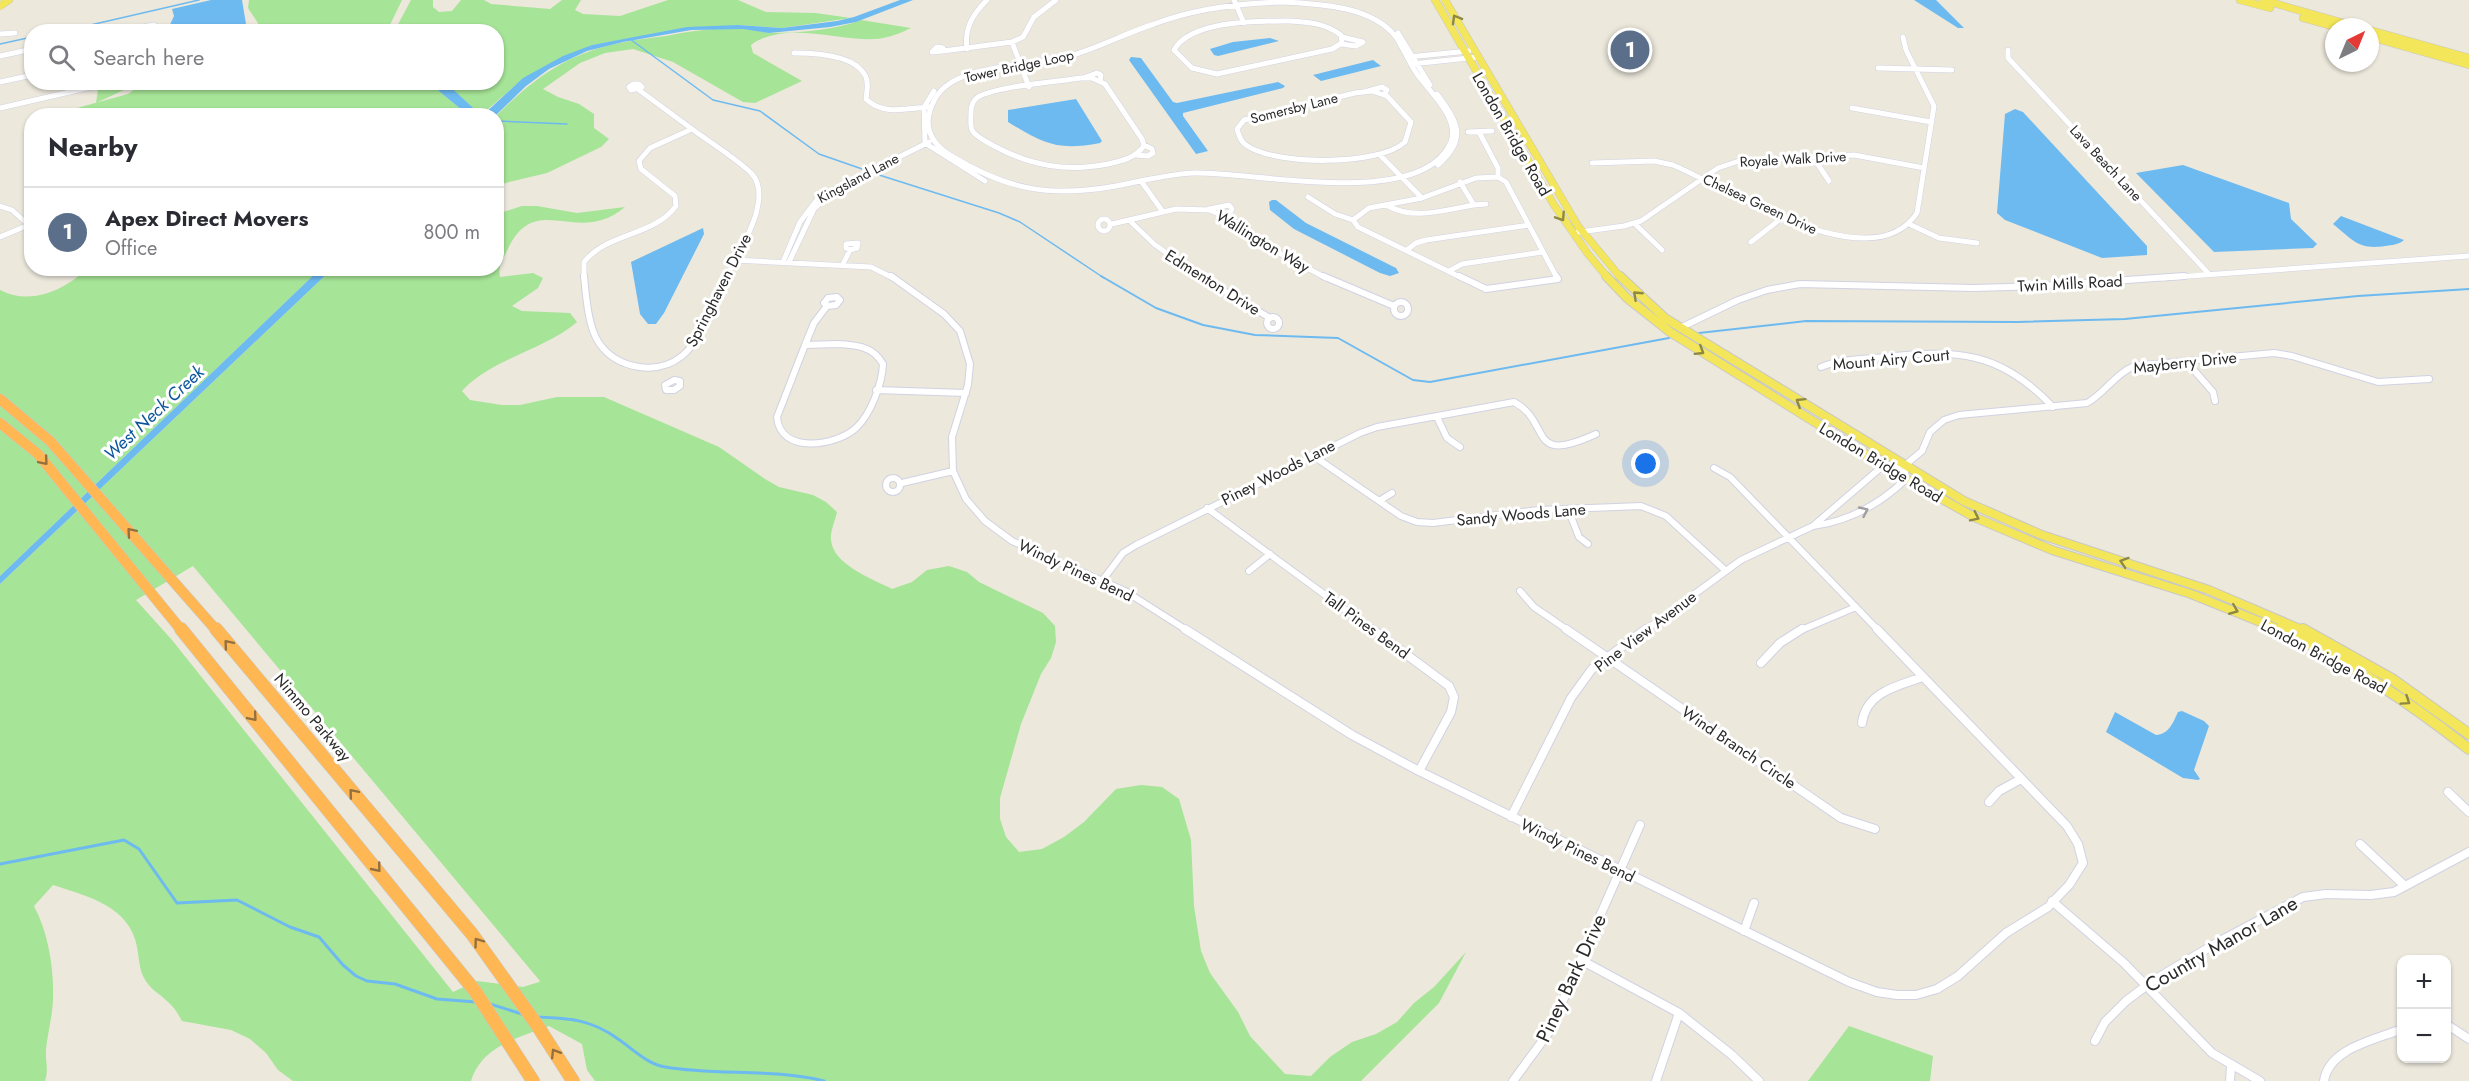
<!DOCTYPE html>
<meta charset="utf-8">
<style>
:root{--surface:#fff;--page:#f7f7f7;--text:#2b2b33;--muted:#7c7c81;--line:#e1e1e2;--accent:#1a73e8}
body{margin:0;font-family:Jost,sans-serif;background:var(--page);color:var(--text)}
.controls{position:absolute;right:18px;bottom:18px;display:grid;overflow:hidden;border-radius:12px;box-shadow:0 2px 4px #0004}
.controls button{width:54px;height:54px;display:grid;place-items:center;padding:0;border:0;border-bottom:2px solid var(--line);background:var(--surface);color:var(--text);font:30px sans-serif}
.compass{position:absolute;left:2325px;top:18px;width:54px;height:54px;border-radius:50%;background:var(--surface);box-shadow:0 2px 4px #0004;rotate:43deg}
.you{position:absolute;left:1646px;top:464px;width:21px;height:21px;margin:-15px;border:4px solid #fff;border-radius:50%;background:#1a73e8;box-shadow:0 0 0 9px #1a73e833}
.badge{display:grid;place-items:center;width:39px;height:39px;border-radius:50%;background:var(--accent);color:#fff;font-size:20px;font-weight:700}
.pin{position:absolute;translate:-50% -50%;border:3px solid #fff;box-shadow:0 2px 6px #0006}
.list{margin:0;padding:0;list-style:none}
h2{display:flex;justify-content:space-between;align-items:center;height:78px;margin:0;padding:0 24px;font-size:26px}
h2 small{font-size:20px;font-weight:400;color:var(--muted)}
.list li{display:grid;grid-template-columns:39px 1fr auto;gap:18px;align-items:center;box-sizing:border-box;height:90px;padding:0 24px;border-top:2px solid var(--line)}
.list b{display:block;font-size:22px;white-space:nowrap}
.list p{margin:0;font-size:20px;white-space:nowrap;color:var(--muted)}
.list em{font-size:20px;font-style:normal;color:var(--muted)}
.icon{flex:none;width:33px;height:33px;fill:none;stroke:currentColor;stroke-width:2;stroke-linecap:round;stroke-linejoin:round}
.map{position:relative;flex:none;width:2469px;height:1081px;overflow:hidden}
.search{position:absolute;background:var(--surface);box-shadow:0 2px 4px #0004;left:24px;top:24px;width:480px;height:66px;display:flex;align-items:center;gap:15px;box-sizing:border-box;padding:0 21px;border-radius:24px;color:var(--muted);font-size:22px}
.panel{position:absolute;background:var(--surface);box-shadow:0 2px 4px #0004;left:24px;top:108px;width:480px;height:168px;border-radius:24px}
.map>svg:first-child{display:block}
.green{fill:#a6e497;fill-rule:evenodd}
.water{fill:#6dbaf0}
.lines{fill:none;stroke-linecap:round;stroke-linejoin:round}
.stream-far2{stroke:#6dbaf0;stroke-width:1.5}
.stream-far1{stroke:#6dbaf0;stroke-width:2}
.stream{stroke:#6dbaf0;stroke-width:3}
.minor-far2-casing{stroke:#d1d2e3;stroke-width:6}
.minor-far1-casing{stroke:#d1d2e3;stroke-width:8}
.minor-casing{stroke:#d1d2e3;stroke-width:10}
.major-far2-casing{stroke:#c8c8c8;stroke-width:8}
.major-far1-casing{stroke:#c8c8c8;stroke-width:10}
.major-casing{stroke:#c8c8c8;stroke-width:12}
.highway-far1-casing{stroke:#c8c8c8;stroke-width:11}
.highway-casing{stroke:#c8c8c8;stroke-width:14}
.minor-far2{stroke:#fff;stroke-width:5}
.minor-far1{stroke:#fff;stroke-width:6}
.minor{stroke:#fff;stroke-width:8}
.major-far2{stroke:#f3e65a;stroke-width:7}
.major-far1{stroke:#f3e65a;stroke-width:8}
.major{stroke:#f3e65a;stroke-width:10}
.highway-far1{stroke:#ffb754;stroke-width:10}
.highway{stroke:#ffb754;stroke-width:13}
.oneway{stroke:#8e8842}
.oneway2{stroke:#94703f}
.oneway3{stroke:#9f9f9f}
.labels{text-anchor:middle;stroke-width:6;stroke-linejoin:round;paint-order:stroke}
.far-street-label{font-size:14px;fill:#2a2a2a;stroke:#fff}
.street-label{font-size:16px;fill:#2a2a2a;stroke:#fff}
.water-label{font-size:18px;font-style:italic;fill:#0b559d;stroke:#fff}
.near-street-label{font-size:20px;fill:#2a2a2a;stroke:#fff}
</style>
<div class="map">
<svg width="2469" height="1081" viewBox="0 0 2469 1081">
<rect width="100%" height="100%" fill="#ece8dc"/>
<path class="green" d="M249,0H402L387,31H250L256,30L258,23L248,8Z
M411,0H433V7L439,12L452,11L461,0H484L491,4L550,9L562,0H581L575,10L583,14L620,16L668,0H738L766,12L815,13L851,18L782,28L738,25L660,33L592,45L524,78L481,115L445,83L496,82V32H394Z
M861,20L911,28C901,33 888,38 876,39C837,41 785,20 751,45L753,53L802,81L755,103L743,102L673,62L633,49L605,53L580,63L543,89L558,97L579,104L594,114V128L609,139L601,147L547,173L497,185L496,116C535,77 569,52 625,42C638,39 652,38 666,36C691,31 717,27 743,29C752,29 761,32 771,33C799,33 835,30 861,20Z
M144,82L429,83L468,115L121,116L116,109L101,110L86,115L48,116L128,94Z
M99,83H129L126,89L96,103Z
M522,206H537L577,213L625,207C577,248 535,188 507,251C502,261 498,266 500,277L533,273L543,278L538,288L512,306L522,311L570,313L577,322C543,351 492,358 462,391L470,400L502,405H520L557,397H604L719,447L765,479L779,487L813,495L826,502L837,512C835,521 830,532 831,540C833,565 873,579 892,589L912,582L927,570L949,566L967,572L979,582L1043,613L1055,626L1056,642L1051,658L1041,674L1021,724L1000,798V819L1006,837L1019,852L1042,849L1064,837L1084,822L1116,789L1141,785L1162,787L1179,799L1191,840L1194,906L1201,951L1210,973L1238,1012L1250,1036L1285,1074L1311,1076L1330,1057L1352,1042L1376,1034L1397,1022L1414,1003L1434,987L1466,952L1439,1003L1361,1081H595L587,1070L582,1044L549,1026C518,1038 482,1046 471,1081H293L278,1070L266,1053L250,1039L231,1030L182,1021C179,1016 176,1010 172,1006C163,995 149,990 143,976C138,964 139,951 135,939C124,904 83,895 53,885L34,906C48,932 54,968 53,997C53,1014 48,1031 46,1049C45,1060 49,1069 45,1081H0V584L332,269L496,268L497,214ZM193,566L540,981L539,982L523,987L477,981L453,992L172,640L136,600Z
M87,269H320L0,576V290C31,306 64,290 87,269Z
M1849,1026L1933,1056L1930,1081H1808Z"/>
<path class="water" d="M211,0H242L247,30L167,31L174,16L172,9Z
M900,0H913L856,22L830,27L769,33L743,29L691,30L623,42L587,51L549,69L526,86L496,115H483L523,78L563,56L592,45L687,27L738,25L782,28L837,21L854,17Z
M1914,0H1936L1964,28H1958Z
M1270,38L1279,41L1218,56L1214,55L1210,49L1233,42Z
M1131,57L1141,58L1173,102L1177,103L1278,82L1285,86L1283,88L1183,113V116L1208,151L1196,154L1129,60Z
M1373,60L1381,66L1321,81L1313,75Z
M429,83H446L481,115H468Z
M1076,99L1102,141L1100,143C1057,151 1044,144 1008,122V110Z
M2015,109L2023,112L2147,246V255L2102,258L2005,220L1997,213L2005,114Z
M2183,165L2289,203L2291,219L2317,244L2313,248L2214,252L2136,173Z
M1272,200H1276L1306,223L1396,268L1399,273L1390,276L1380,273L1294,229L1270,210L1269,202Z
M2341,216L2404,240C2398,245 2392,245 2385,246C2358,250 2353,240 2333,224Z
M703,228L704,234L664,313L656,324H648L640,314L631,262Z
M320,269H332L0,584V576Z
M2182,711L2204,721L2209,726L2194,770L2200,779L2198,780L2183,778L2106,732L2115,712L2156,735C2169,734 2173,723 2178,712Z"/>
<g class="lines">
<path class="stream-far2" d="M60,32L199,0
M630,39L713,100L760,111L819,154L865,170
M0,44L32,37
M496,121L567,124
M876,174L999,213L1020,222L1104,278"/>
<path class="stream-far1" d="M1101,276L1156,308L1203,325L1255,335L1338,338L1413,380L1430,382L1669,338
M1699,333L1806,321L2018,322L2125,319L2358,296L2469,289"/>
<path class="stream" d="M0,864L124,840L139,849L177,903L237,900L290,927L319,937L343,965L356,976L367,981L395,984L437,999L476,1002
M487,1003L522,1014
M536,1017C568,1018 591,1019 618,1039C633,1049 647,1064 665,1067C717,1076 773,1068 824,1081"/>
<defs>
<path id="minor-far2" d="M1234,0L1244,23
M1284,2C1320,4 1372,6 1396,37C1404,49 1409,63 1417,74C1429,91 1460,118 1451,142C1422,211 1253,171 1194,173C1168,174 1142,181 1116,186C1050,198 1007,190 950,155C928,142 922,122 935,99C954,63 1029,67 1063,58C1095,50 1123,34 1154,24C1196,8 1239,3 1284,2Z
M1289,21C1308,22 1325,23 1341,35L1342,43L1332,49L1217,74L1192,68L1174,50C1191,20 1258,21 1289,21Z
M114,32L154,25
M1398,33L1430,85
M0,34L15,33
M1341,44L1356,46L1363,42L1342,37
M937,47L943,48V51L932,52Z
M967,49C964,28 973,14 987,0
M2008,50V58L2209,274
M943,51L1012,42
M794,53C814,53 854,55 865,75C869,82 867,91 866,99C883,116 908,108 929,107
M0,56L32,49
M1408,57L1469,51
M1412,64L1478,57
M1878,68L1952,70
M1081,78H1092L1105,84L1142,139L1144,146C1135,158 1122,161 1108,164C1067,172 1031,166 994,146C988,142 975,137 972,130C970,126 971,118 971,112C971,106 972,101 978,97C997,86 1057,82 1081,78Z
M1083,78L1097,73L1101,75L1100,81
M0,82L32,75
M633,84H639L642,87L631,90L629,87Z
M1029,87L1012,42L1023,37L1034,17L1056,0
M639,90L692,129
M934,91L924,107L925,143L985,181
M1368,91L1382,87L1387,90L1384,95
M1372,91L1387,96L1411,122L1405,142C1379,166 1275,166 1246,145C1240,141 1239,135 1237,129L1244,120L1355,93Z
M1437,94C1458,122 1468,139 1438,165
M0,108L100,85
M1852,108L1931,122
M692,129C708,141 740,161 752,174C774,199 738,253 726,278
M1468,132L1492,131
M1479,132L1498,168V177
M1136,155L1148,156L1153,153L1152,149L1144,145
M1380,155L1422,198
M1813,157L1829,181
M1592,163L1654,161L1673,165C1726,187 1871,283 1917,213L1934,106L1906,50L1903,37
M1141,181L1163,212
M1308,197L1335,214L1353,220
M1386,205C1414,221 1444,210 1474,205L1460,182
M1474,205L1486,204
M0,206L12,210L32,228
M1209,209L1229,205L1232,209L1228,217
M1098 225a6 6 0 1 1 12 0a6 6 0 1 1-12 0Z
M1130,221L1154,244L1202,278
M1634,223L1662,250
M1112,224L1176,209L1209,210L1231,219L1281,254L1326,278
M1909,224L1939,238L1977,243
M1572,233L1624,226L1641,221L1718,168L1739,161L1854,155L1924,168
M0,237L31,224
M1751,242L1783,217
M858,243L857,248L850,250L846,248V244Z
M1407,250L1416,243L1426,240L1529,225
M734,260L871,267L893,278
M783,262L800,222L819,197L929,142
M789,262L814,209L826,197
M843,264L850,250
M1449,271L1462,264L1543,252
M584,278V262C608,232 653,237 676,206L675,196L641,169L639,161L650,148L692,129
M1462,278L1358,227L1353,220L1369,208L1422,198L1476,178L1498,177L1506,182L1557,278
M2162,278L2469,256"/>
<path id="minor-far1" d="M584,276C586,296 588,327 599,343C617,369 657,376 682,356C701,341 715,299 726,276
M891,276L944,314L960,331L970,364L968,385L952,437L953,471L966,499L985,521L1012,541L1125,591L1188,631
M1199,276L1270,318
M1323,276L1394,306
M1459,276L1486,289L1558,279L1556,276
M837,297L840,300L836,305L827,306L824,303L828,298Z
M1394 309a7 7 0 1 1 14 0a7 7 0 1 1-14 0Z
M1267 323a6 6 0 1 1 12 0a6 6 0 1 1-12 0Z
M1680,328L1738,300L1767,290L1800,284L1974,288L2041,286L2184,276
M837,344C856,345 873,346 883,364C882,384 871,414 856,428C836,446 780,455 777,417L805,345Z
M805,345L814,323L827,306
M2186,361L2213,392L2215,401
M1821,367C1842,359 1863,359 1885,357C1957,350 1999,350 2053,407
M674,380L680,381V386L674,390H666L665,385Z
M876,390L966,393
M1437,417L1447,438L1460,447
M1312,455L1401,516L1417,522L1433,523L1539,510L1641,506L1666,516L1726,571
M1904,466L1922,451L1930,432L1944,420L1959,415L2087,403C2105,393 2115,374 2134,366L2274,353L2292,356L2378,382L2429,379
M1714,468L1730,477L1879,631
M886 485a7 7 0 1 1 14 0a7 7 0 1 1-14 0Z
M902,483L953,471
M1379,501L1392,493
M1207,508L1374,631
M1568,509L1579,537L1588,544
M1813,526C1850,521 1879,505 1906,479L1904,466
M1249,571L1270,554
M1102,581L1123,553L1136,545L1360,433L1377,427L1514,402C1553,423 1526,466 1596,434
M1520,591L1534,607L1569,631
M1644,631L1741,560L1813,526L1884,465L1904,466
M1799,631L1856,607"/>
<path id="minor" d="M1185,629L1352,735L1419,771L1849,982L1877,992L1897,995H1916L1937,989L1958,976L2006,933L2048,907L2069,885L2083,863L2078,844L2067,826L1877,629
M1372,629L1449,686L1454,697L1451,712L1419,771
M1566,629L1841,818L1875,829
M1761,663L1780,643L1802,629
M1862,723C1866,692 1897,686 1923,677
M2448,792L2469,812
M1989,802L1999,791L2021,779
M1511,817L1571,698L1592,669L1646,629
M2360,844L2405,886
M2052,901L2124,963L2212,1053L2260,1081
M1744,931L1754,903
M1581,960L1679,1013L1732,1055L1759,1081
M2446,1024L2469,1039
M2095,1041L2105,1022L2126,1001L2154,980L2220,941L2303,897L2326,894L2371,895L2394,892L2469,852
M1513,1081L1549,1032L1640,825
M1656,1081L1679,1013
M2230,1081L2231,1066
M2324,1081C2329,1048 2375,1040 2402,1029"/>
<path id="major-far2" d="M1435,0L1554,205L1588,254L1608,278
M1445,0L1578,226L1621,278
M2240,0L2270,8
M2263,0L2358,27
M0,6L9,0
M2303,18L2335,27
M2370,30L2469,58
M2370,37L2469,65"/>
<path id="major-far1" d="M1606,276L1627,298L1670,332L1903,477L1974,517L2052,550L2191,594L2283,631
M1620,276L1665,318L1964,501L2042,535L2209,590L2305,631"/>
<path id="major" d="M2280,629C2348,660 2410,703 2469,749
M2303,629L2392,679L2469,734"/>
<path id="highway-far1" d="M0,399L50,441L217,631
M0,423L38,454L182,631"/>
<path id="highway" d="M181,629L475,991L533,1081
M216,629L472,934L537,1025L573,1081"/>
</defs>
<use href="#minor-far2" class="minor-far2-casing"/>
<use href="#minor-far1" class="minor-far1-casing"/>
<use href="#minor" class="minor-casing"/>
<use href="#major-far2" class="major-far2-casing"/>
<use href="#major-far1" class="major-far1-casing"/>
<use href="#major" class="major-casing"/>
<use href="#highway-far1" class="highway-far1-casing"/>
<use href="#highway" class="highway-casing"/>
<use href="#minor-far2" class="minor-far2"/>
<use href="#minor-far1" class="minor-far1"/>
<use href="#minor" class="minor"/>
<use href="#major-far2" class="major-far2"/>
<use href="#major-far1" class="major-far1"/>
<use href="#major" class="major"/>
<use href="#highway-far1" class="highway-far1"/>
<use href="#highway" class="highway"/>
</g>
<defs><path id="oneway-chevron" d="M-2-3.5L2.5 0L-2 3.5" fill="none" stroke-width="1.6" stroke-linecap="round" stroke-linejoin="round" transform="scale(1.5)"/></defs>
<g class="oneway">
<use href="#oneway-chevron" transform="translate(1456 19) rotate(-120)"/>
<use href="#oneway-chevron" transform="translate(1561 217) rotate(57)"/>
<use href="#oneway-chevron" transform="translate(1637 295) rotate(-137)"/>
<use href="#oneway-chevron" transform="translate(1700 351) rotate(32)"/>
<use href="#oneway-chevron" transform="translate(1800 402) rotate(-148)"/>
<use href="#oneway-chevron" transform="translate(1975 517) rotate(26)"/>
<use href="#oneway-chevron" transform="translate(2124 562) rotate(-162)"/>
<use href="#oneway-chevron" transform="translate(2234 610) rotate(22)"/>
<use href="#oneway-chevron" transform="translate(2406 701) rotate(34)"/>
</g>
<g class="oneway2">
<use href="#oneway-chevron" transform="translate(44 461) rotate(50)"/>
<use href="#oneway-chevron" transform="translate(131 532) rotate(-131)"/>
<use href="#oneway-chevron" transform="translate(228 644) rotate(-130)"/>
<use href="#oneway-chevron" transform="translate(253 717) rotate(50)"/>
<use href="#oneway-chevron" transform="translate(353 793) rotate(-130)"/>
<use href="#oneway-chevron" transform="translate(377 868) rotate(51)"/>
<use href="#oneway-chevron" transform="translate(478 942) rotate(-126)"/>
<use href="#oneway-chevron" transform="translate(555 1053) rotate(-122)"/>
</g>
<use class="oneway3" href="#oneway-chevron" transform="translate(1864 511) rotate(-25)"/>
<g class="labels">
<g class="far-street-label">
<text transform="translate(1019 66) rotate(-12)" y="5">Tower Bridge Loop</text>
<text transform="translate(1294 108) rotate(-14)" y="5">Somersby Lane</text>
<text transform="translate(1793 159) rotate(-3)" y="5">Royale Walk Drive</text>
<text transform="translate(2106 163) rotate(47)" y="5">Lava Beach Lane</text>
<text transform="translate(858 178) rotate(-28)" y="5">Kingsland Lane</text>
<text transform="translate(1760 204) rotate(25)" y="5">Chelsea Green Drive</text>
</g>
<g class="street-label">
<text transform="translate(1512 134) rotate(60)" y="6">London Bridge Road</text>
<text transform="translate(1263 241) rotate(31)" y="6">Wallington Way</text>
<text transform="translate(1213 282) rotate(32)" y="6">Edmenton Drive</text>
<text transform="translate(2070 283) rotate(-3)" y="6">Twin Mills Road</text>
<text transform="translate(718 290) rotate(-63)" y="6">Springhaven Drive</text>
<text transform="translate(1891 359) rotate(-5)" y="6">Mount Airy Court</text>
<text transform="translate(2185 362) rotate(-6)" y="6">Mayberry Drive</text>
<text transform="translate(1881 462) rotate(31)" y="6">London Bridge Road</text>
<text transform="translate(1278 472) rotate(-27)" y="6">Piney Woods Lane</text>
<text transform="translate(1521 514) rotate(-5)" y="6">Sandy Woods Lane</text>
<text transform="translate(1076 570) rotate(25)" y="6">Windy Pines Bend</text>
<text transform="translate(1367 625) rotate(36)" y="6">Tall Pines Bend</text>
<text transform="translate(1645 631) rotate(-37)" y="6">Pine View Avenue</text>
<text transform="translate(2324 656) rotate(28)" y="6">London Bridge Road</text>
<text transform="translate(313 717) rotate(50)" y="6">Nimmo Parkway</text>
<text transform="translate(1739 747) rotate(34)" y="6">Wind Branch Circle</text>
<text transform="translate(1578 850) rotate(26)" y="6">Windy Pines Bend</text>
</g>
<g class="water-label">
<text transform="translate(154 413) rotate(-43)" y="6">West Neck Creek</text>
</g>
<g class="near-street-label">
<text transform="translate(2221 944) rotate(-30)" y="7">Country Manor Lane</text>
<text transform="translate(1571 978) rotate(-65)" y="7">Piney Bark Drive</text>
</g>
</g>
</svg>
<div class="controls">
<button>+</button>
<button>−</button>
</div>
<svg class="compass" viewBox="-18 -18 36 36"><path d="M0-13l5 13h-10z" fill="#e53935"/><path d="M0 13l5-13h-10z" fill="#7c7c81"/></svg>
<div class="you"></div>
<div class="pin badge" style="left:1630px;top:50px;background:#5c6f8a">1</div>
<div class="search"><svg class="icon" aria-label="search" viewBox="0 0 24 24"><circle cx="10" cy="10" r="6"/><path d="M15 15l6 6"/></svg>Search here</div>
<section class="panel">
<h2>Nearby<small></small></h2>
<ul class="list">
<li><span class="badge" style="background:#5c6f8a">1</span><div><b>Apex Direct Movers</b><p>Office</p></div><em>800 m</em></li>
</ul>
</section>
</div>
